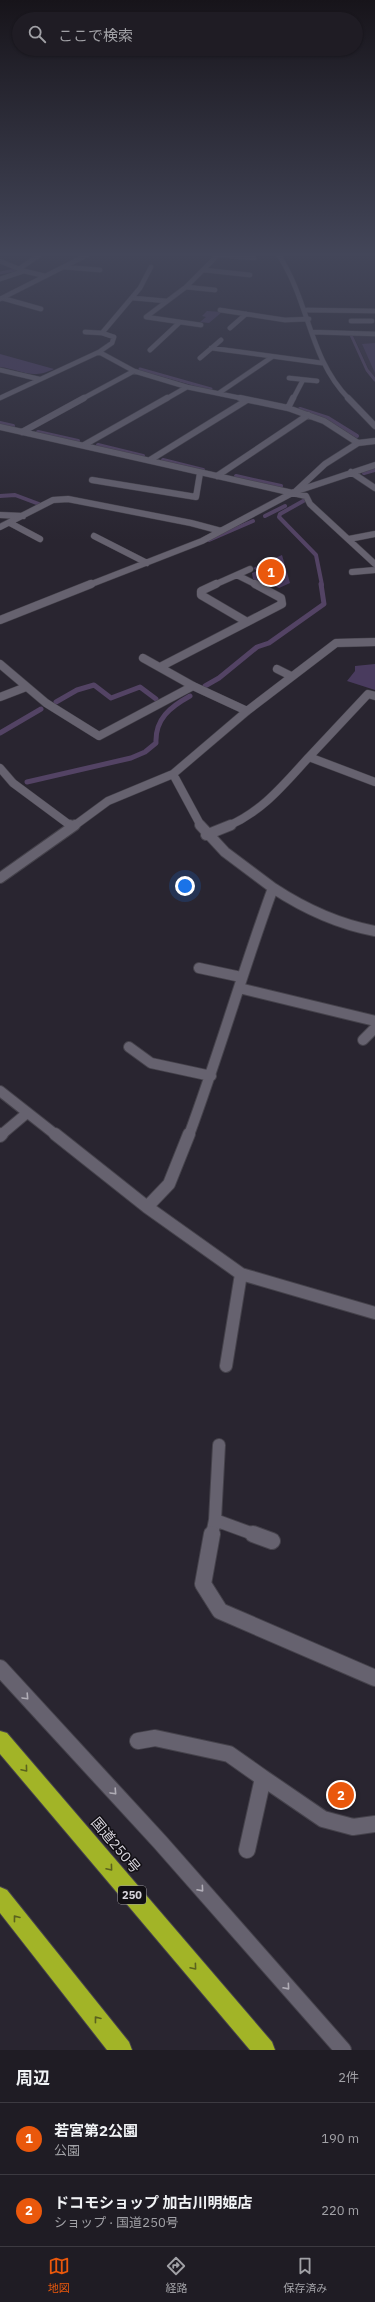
<!DOCTYPE html>
<html lang="ja">
<meta charset="utf-8">
<style>
:root{--surface:#1f1c24;--page:#27252c;--text:#f1f3f6;--muted:#a1a1a6;--line:#3c3a41;--accent:#ea580c}
body{margin:0;font-family:"IBM Plex Sans","Noto Sans JP",sans-serif;background:var(--page);color:var(--text)}
.you{position:absolute;left:185px;top:886px;width:14px;height:14px;margin:-10px;border:3px solid #fff;border-radius:50%;background:#1a73e8;box-shadow:0 0 0 6px #1a73e833}
.badge{display:grid;place-items:center;width:26px;height:26px;border-radius:50%;background:var(--accent);color:#fff;font-size:13px;font-weight:700}
.pin{position:absolute;translate:-50% -50%;border:2px solid #fff;box-shadow:0 1px 4px #0006}
.list{margin:0;padding:0;list-style:none}
h2{display:flex;justify-content:space-between;align-items:center;height:52px;margin:0;padding:0 16px;font-size:17px}
h2 small{font-size:13px;font-weight:400;color:var(--muted)}
.list li{display:grid;grid-template-columns:26px 1fr auto;gap:12px;align-items:center;box-sizing:border-box;height:72px;padding:0 16px;border-top:1px solid var(--line)}
.list b{display:block;font-size:15px;white-space:nowrap}
.list p{margin:0;font-size:13px;white-space:nowrap;color:var(--muted)}
.list em{font-size:13px;font-style:normal;color:var(--muted)}
.icon{flex:none;width:22px;height:22px;fill:none;stroke:currentColor;stroke-width:2;stroke-linecap:round;stroke-linejoin:round}
.map{position:relative;flex:none;width:375px;height:2050px;overflow:hidden}
.search{position:absolute;background:var(--surface);box-shadow:0 1px 3px #0004;left:12px;right:12px;top:12px;height:44px;display:flex;align-items:center;gap:10px;box-sizing:border-box;padding:0 14px;border-radius:22px;color:var(--muted);font-size:15px}
.sheet{height:196px;background:var(--surface)}
nav{display:flex;justify-content:space-around;align-items:center;box-sizing:border-box;height:56px;border-top:1px solid var(--line);background:var(--surface);font-size:11px;color:var(--muted)}
nav a{display:grid;justify-items:center;gap:2px}
nav .on{color:var(--accent)}
.map>svg:first-child{display:block}
.built{fill:#332c3d}
.green{fill:#493b5e}
.lines{fill:none;stroke-linecap:round;stroke-linejoin:round}
.stream-far2{stroke:#534364;stroke-width:3}
.stream-far1{stroke:#534364;stroke-width:4}
.stream{stroke:#534364;stroke-width:5}
.street-far5-casing{stroke:#45424b;stroke-width:5.5}
.street-far4-casing{stroke:#45424b;stroke-width:7}
.street-far3-casing{stroke:#45424b;stroke-width:9}
.street-far2-casing{stroke:#45424b;stroke-width:12}
.street-far1-casing{stroke:#45424b;stroke-width:14}
.street-casing{stroke:#45424b;stroke-width:18}
.secondary-casing{stroke:#45424b;stroke-width:18}
.highway-casing{stroke:#45424b;stroke-width:2}
.street-far5{stroke:#66626f;stroke-width:4.5}
.street-far4{stroke:#66626f;stroke-width:6}
.street-far3{stroke:#66626f;stroke-width:8}
.street-far2{stroke:#66626f;stroke-width:10}
.street-far1{stroke:#66626f;stroke-width:12}
.street{stroke:#66626f;stroke-width:16}
.secondary{stroke:#66626f;stroke-width:16}
.highway{fill:#a2b427;fill-rule:evenodd}
.oneway{stroke:#b0adb6}
.oneway2{stroke:#5a621e}
.labels{text-anchor:middle;stroke-width:3;stroke-linejoin:round;paint-order:stroke}
.shield{fill:#110f14;stroke:#9c9aa1;stroke-width:1}
.shield-label{font-size:11px;font-weight:bold;fill:#d8d5dd}
.near-street-label{font-size:14px;fill:#d8d5dd;stroke:#110f14}
</style>
<div class="map">
<svg width="375" height="2050" viewBox="0 0 375 2050">
<rect width="100%" height="100%" fill="#292530"/>
<path class="built" d="M353,335L375,336V379L369,370Z"/>
<path class="green" d="M207,311L222,312L209,323L200,322L206,317L202,316Z
M375,343V373L362,344Z
M0,354L54,369C31,380 22,370 0,367Z
M282,555L290,583L279,588L265,582L261,583L253,579L252,573L257,571L253,568Z
M375,664V690L347,681L355,671V666Z"/>
<g class="lines">
<path class="stream-far2" d="M0,273L15,270
M351,335L367,370L375,380
M140,369L211,389"/>
<path class="stream-far1" d="M300,409L328,418L357,436
M0,423L13,426
M38,432L78,441
M98,445L143,456
M163,460L203,470
M364,473L375,470
M236,476L281,486
M0,496L15,495L39,504
M305,500L280,514L279,517L316,555L322,585
M265,516L285,506
M209,540L253,521"/>
<path class="stream" d="M205,686L219,678L257,647L269,643L324,604L321,584
M56,702L77,690L94,685L111,698L140,687L156,699
M0,733L41,709
M27,782L131,758L145,752L156,743C155,719 170,707 190,696"/>
<defs>
<path id="street-far5" d="M278,254C310,302 308,357 349,399
M0,261L24,271L45,276
M64,267L100,270
M19,269L41,254
M204,270L250,275
M0,279L24,271
M186,287L215,290
M2,298L41,309
M133,298L166,301
M0,299L89,254
M220,310L285,320L309,319
M307,310L374,311
M351,321H372
M180,322L201,325
M230,328L246,314
M85,332L102,333
M312,332L375,334
M211,348L322,363
M150,350L180,322L146,317L186,287L218,255L254,258
M99,352L112,343L114,337L102,333L140,288L151,267
M200,358L221,340
M0,370L39,379
M289,378L317,381
M219,393L272,357
M0,398L99,352L134,371L187,387L245,399
M82,399L134,371
M166,399L187,387
M293,399L303,380"/>
<path id="street-far4" d="M240,398L288,408L324,421L358,443L375,441
M348,398L375,426
M288,408L293,398
M0,427L306,496L310,504L375,564
M22,432L84,398
M84,445L167,398
M150,460L247,400
M351,472L375,488
M217,476L308,415
M92,480L196,497L200,473
M296,491L325,464L358,443
M0,515L23,516
M10,523L40,539
M0,527L53,500L68,499L191,523L221,531
M94,536L147,563
M349,539L375,534
M352,572L375,570
M237,575L257,585
M89,585L202,541L294,492L375,465
M214,585L250,569"/>
<path id="street-far3" d="M216,584L201,591V595L247,622
M0,620L91,584
M143,658L193,686L247,711
M0,664L46,703L99,736L193,686
M160,667L282,604L281,598L255,584
M277,669L291,676
M0,697L26,687
M309,757L368,694L375,696
M0,768L13,783L71,826
M173,774L201,826
M74,826L108,801L173,774L247,711L336,643L375,642
M228,826C263,811 284,784 309,757L375,782"/>
<path id="street-far2" d="M70,825L72,826
M206,835L231,825
M0,878L75,825
M273,888C305,909 337,924 375,931
M199,968L241,977
M239,988L375,1021
M363,1040L375,1028
M129,1047L151,1063L211,1076
M0,1091L56,1135
M1,1135L27,1113
M189,1135C219,1054 243,970 273,888L225,852L200,825"/>
<path id="street-far1" d="M55,1134L147,1207L241,1274L375,1313
M0,1136L2,1134
M147,1207L169,1184L189,1134
M226,1366L241,1274
M215,1520L256,1535
M212,1535L215,1520L219,1445"/>
<path id="street" d="M212,1534L203,1584L220,1611L375,1678
M253,1534L272,1541
M138,1741L155,1738L229,1754L263,1778
M247,1850L263,1778L323,1819L353,1827L375,1824"/>
<path id="secondary" d="M0,1668L160,1842L343,2050"/>
<path id="highway" d="M0,1731L7,1733L272,2042L275,2050H250L0,1754Z
M0,1887L7,1890L129,2042L132,2050H107L0,1913Z"/>
</defs>
<use href="#street-far5" class="street-far5-casing"/>
<use href="#street-far4" class="street-far4-casing"/>
<use href="#street-far3" class="street-far3-casing"/>
<use href="#street-far2" class="street-far2-casing"/>
<use href="#street-far1" class="street-far1-casing"/>
<use href="#street" class="street-casing"/>
<use href="#secondary" class="secondary-casing"/>
<use href="#highway" class="highway-casing"/>
<use href="#street-far5" class="street-far5"/>
<use href="#street-far4" class="street-far4"/>
<use href="#street-far3" class="street-far3"/>
<use href="#street-far2" class="street-far2"/>
<use href="#street-far1" class="street-far1"/>
<use href="#street" class="street"/>
<use href="#secondary" class="secondary"/>
<use href="#highway" class="highway"/>
</g>
<defs><path id="oneway-chevron" d="M-2-3.5L2.5 0L-2 3.5" fill="none" stroke-width="1.6" stroke-linecap="round" stroke-linejoin="round"/></defs>
<g class="oneway">
<use href="#oneway-chevron" transform="translate(26 1697) rotate(47)"/>
<use href="#oneway-chevron" transform="translate(114 1792) rotate(47)"/>
<use href="#oneway-chevron" transform="translate(201 1889) rotate(49)"/>
<use href="#oneway-chevron" transform="translate(287 1987) rotate(49)"/>
</g>
<g class="oneway2">
<use href="#oneway-chevron" transform="translate(25 1769) rotate(50)"/>
<use href="#oneway-chevron" transform="translate(110 1868) rotate(50)"/>
<use href="#oneway-chevron" transform="translate(16 1918) rotate(-128)"/>
<use href="#oneway-chevron" transform="translate(194 1967) rotate(50)"/>
<use href="#oneway-chevron" transform="translate(97 2019) rotate(-128)"/>
</g>
<linearGradient id="sky" x2="0" y2="1"><stop stop-color="#17141a"/><stop offset="0.47" stop-color="#434659"/><stop offset="1" stop-color="#434659" stop-opacity="0"/></linearGradient>
<rect width="375" height="541" fill="url(#sky)"/>
<g class="labels">
<rect class="shield" x="118" y="1886" width="28" height="18" rx="3"/>
<g class="shield-label">
<text x="132" y="1899">250</text>
</g>
<g class="near-street-label">
<text transform="translate(116 1845) rotate(50)" y="5">国道250号</text>
</g>
</g>
</svg>
<div class="you"></div>
<div class="pin badge" style="left:271px;top:572px">1</div>
<div class="pin badge" style="left:341px;top:1795px">2</div>
<div class="search"><svg class="icon" aria-label="search" viewBox="0 0 24 24"><circle cx="10" cy="10" r="6"/><path d="M15 15l6 6"/></svg>ここで検索</div>
</div>
<section class="sheet">
<h2>周辺<small>2件</small></h2>
<ul class="list">
<li><span class="badge">1</span><div><b>若宮第2公園</b><p>公園</p></div><em>190 m</em></li>
<li><span class="badge">2</span><div><b>ドコモショップ 加古川明姫店</b><p>ショップ · 国道250号</p></div><em>220 m</em></li>
</ul>
</section>
<nav>
<a class="on"><svg class="icon" aria-label="map" viewBox="0 0 24 24"><path d="M3 6l6-2 6 2 6-2v14l-6 2-6-2-6 2zM9 4v14M15 6v14"/></svg>地図</a>
<a><svg class="icon" aria-label="directions" viewBox="0 0 24 24"><path d="M12 3l9 9-9 9-9-9zM9 14v-3h6M13 9l2 2-2 2"/></svg>経路</a>
<a><svg class="icon" aria-label="saved" viewBox="0 0 24 24"><path d="M7 4h10v16l-5-4-5 4z"/></svg>保存済み</a>
</nav>
